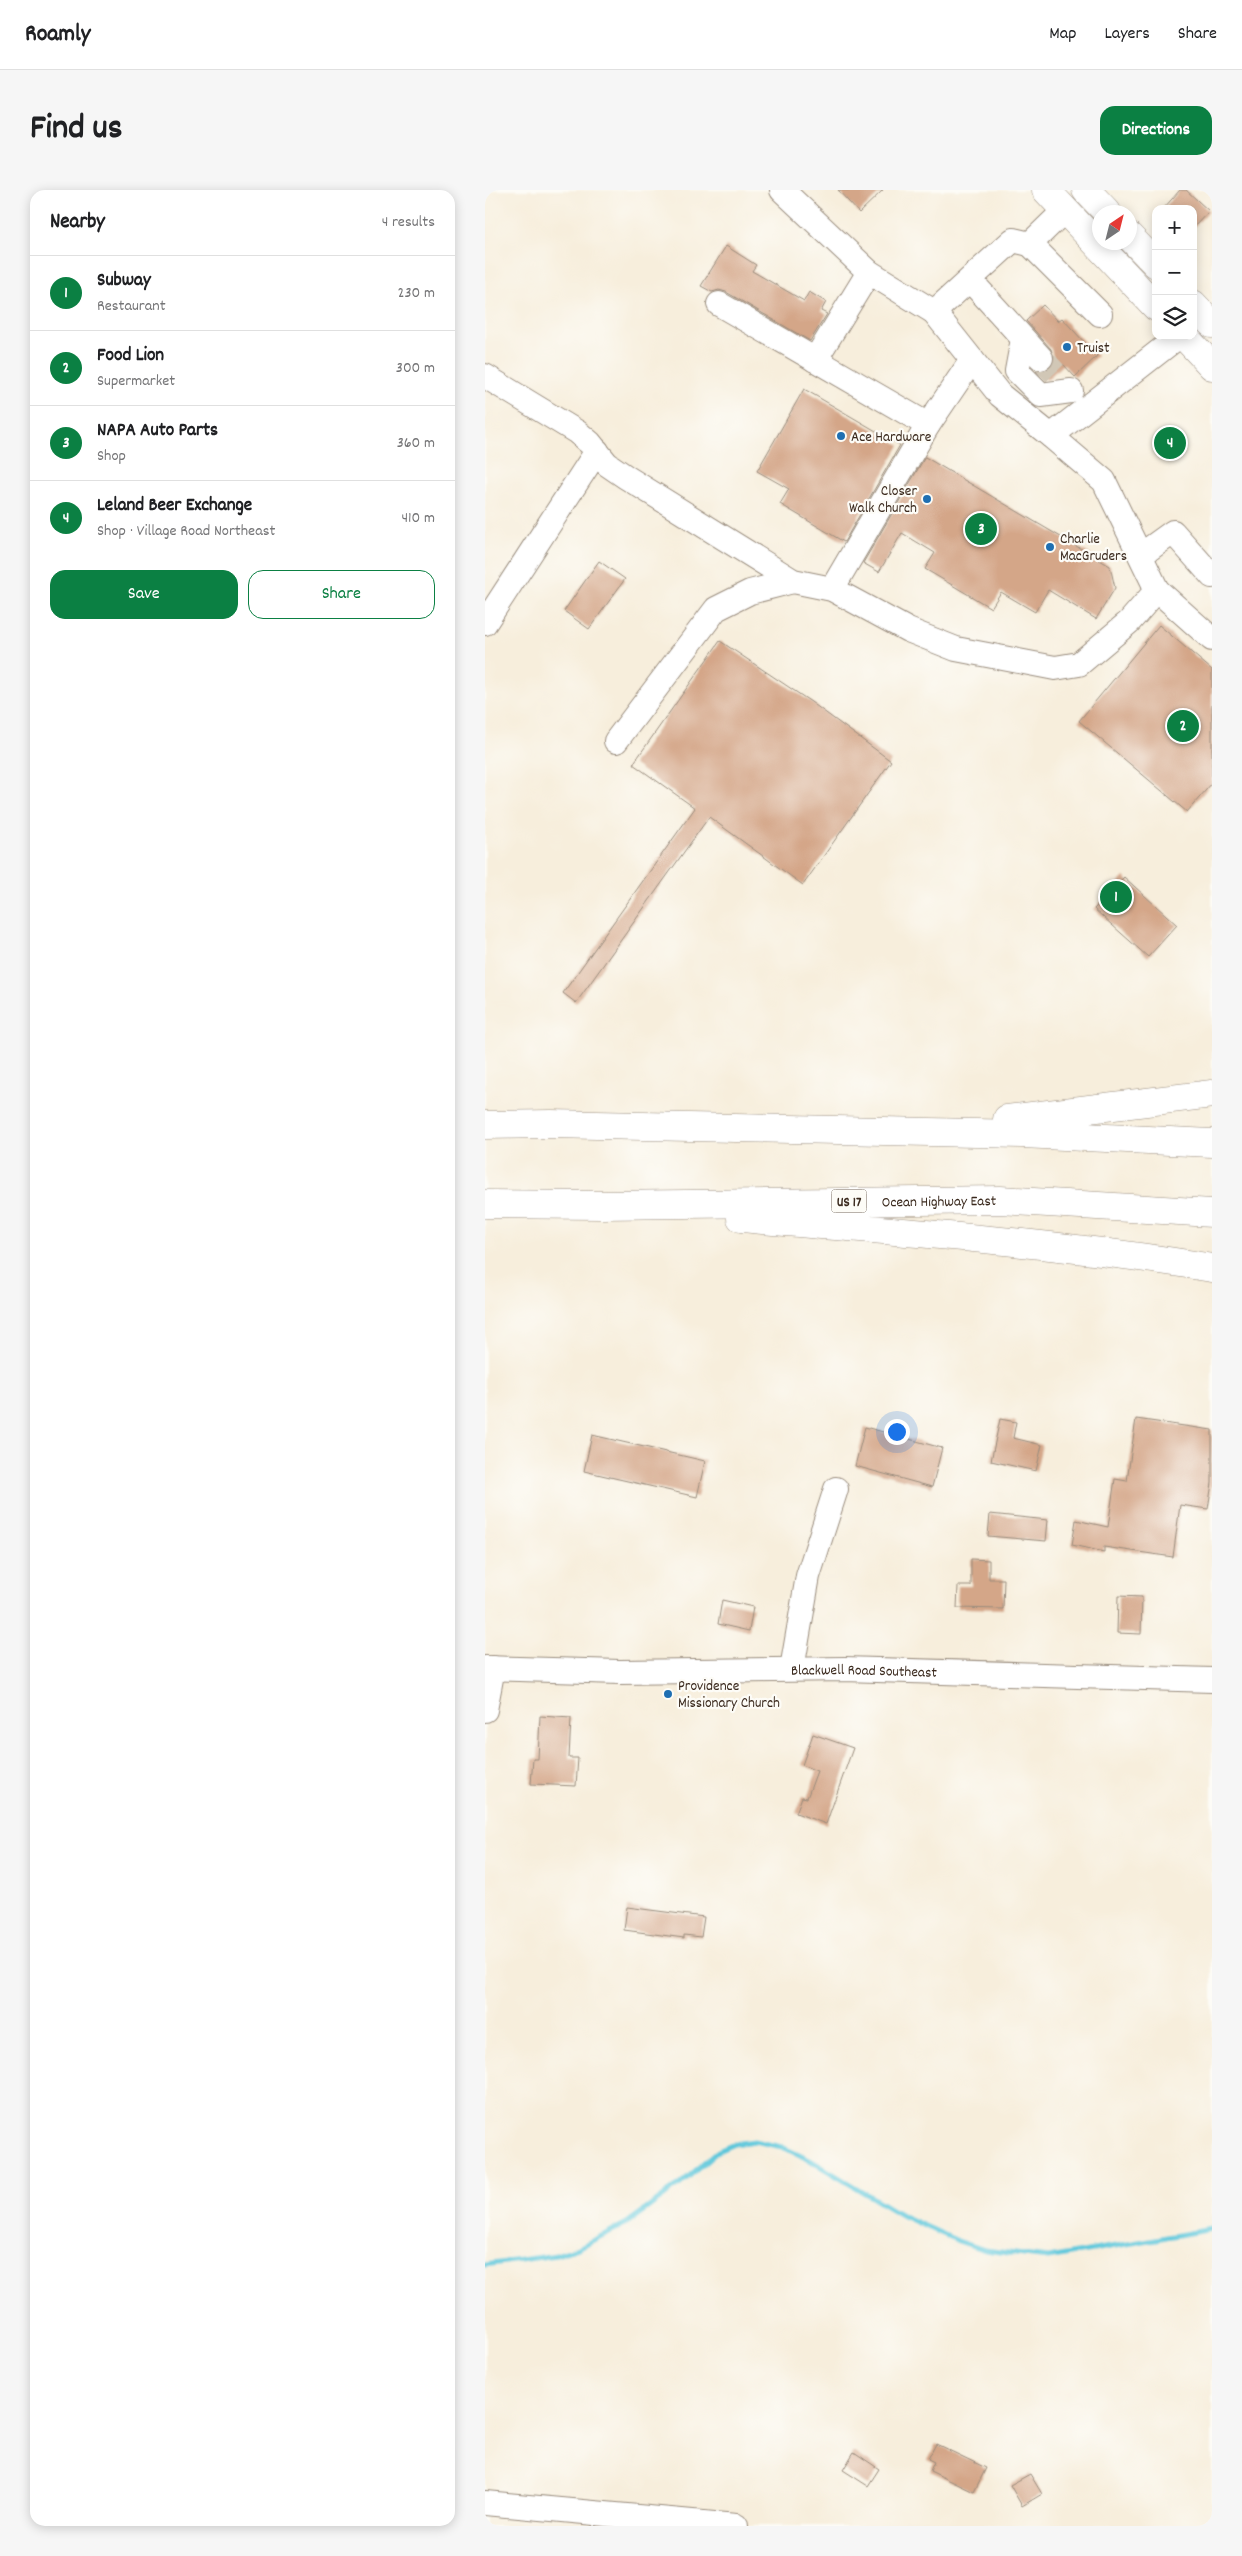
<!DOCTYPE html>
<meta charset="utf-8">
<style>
:root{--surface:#fff;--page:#f6f6f6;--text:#202124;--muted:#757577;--line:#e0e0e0;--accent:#0b8043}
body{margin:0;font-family:Dekko,sans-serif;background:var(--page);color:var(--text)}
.controls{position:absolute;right:15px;top:15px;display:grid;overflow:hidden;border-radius:10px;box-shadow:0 2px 12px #0003}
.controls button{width:45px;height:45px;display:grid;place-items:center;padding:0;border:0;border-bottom:1px solid var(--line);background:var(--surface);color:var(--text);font:25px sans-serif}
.compass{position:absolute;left:607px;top:15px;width:45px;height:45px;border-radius:50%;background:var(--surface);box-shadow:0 2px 12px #0003;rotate:35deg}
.you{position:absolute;left:411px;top:1241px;width:18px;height:18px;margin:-12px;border:4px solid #fff;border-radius:50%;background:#1a73e8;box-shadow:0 0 0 8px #1a73e833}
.badge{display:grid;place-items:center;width:32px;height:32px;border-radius:50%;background:var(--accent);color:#fff;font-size:16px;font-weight:700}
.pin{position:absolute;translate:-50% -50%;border:2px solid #fff;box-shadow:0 1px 5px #0006}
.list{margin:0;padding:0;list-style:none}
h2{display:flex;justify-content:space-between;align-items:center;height:65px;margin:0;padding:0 20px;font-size:21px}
h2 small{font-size:16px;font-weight:400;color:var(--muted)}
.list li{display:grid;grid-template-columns:32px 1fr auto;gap:15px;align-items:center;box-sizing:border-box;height:75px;padding:0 20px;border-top:1px solid var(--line)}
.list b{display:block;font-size:19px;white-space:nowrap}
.list p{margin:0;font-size:16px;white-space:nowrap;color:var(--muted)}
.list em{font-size:16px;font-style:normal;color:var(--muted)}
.actions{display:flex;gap:10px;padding:15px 20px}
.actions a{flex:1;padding:11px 0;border:1px solid var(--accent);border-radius:15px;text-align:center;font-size:18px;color:var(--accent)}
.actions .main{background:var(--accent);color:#fff}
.icon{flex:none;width:28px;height:28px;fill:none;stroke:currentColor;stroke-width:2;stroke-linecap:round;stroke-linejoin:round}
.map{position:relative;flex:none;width:727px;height:2336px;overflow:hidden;border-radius:15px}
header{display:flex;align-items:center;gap:30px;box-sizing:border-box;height:70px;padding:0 25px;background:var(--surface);border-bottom:1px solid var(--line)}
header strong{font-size:24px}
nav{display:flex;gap:28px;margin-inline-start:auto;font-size:18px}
.intro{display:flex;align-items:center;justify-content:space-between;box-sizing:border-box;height:120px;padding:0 30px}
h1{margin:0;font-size:35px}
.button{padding:12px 22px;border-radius:15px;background:var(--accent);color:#fff;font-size:18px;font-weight:700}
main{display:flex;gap:30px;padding:0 30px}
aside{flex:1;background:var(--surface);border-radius:15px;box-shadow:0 2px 12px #0003}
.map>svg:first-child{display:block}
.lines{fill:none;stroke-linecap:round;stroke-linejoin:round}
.stream{stroke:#5fc8db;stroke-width:5}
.building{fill:#d4a688}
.minor-tunnel{stroke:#d1c7b6;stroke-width:24;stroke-dasharray:24 12;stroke-linecap:butt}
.minor-casing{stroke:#998c7d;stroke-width:26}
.major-casing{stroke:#998c7d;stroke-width:29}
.highway-casing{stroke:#998c7d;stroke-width:29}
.minor{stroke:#fff;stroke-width:24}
.major{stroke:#fff;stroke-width:28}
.highway{stroke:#fff;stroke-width:28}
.poi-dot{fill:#1f6fb2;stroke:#fdfcf7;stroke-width:2}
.labels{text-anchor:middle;stroke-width:4.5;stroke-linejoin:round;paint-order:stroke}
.shield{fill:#fdfcf7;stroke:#75695f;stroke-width:1}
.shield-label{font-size:14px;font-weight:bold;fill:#3b2a1e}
.poi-label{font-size:15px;fill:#3b2a1e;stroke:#fdfcf7;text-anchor:start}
.street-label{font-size:15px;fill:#3b2a1e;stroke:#fdfcf7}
</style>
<header>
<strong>Roamly</strong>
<nav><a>Map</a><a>Layers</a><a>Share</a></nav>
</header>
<div class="intro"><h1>Find us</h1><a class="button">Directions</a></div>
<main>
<aside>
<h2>Nearby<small>4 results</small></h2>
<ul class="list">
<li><span class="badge">1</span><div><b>Subway</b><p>Restaurant</p></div><em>230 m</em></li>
<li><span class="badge">2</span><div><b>Food Lion</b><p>Supermarket</p></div><em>300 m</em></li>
<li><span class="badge">3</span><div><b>NAPA Auto Parts</b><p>Shop</p></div><em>360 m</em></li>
<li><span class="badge">4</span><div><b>Leland Beer Exchange</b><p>Shop · Village Road Northeast</p></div><em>410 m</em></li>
</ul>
<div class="actions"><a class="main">Save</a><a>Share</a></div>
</aside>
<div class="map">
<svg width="727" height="2336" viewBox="0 0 727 2336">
<rect width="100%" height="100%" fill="#fdfcf7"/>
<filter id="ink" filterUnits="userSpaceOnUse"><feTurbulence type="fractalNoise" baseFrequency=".02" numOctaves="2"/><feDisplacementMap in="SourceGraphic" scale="10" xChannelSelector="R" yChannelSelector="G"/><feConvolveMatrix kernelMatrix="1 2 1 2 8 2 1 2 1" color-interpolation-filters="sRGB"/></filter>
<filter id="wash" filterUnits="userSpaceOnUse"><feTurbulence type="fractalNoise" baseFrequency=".0096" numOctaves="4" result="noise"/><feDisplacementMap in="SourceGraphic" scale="20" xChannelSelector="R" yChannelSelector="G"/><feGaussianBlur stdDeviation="1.12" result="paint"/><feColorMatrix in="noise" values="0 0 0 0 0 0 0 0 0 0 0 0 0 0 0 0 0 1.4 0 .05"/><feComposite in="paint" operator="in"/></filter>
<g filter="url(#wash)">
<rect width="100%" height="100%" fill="#f7eedc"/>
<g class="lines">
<path class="stream" d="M0,2075L71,2065L93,2058L142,2033L194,1995L233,1961L249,1954L269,1951L297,1957L325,1970L418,2026L473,2051L500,2060L563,2068L727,2039"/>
</g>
<g id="blocks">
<path class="building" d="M353,0H398L374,23Z
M695,0H701L724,21L708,38V19H678Z
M241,56L271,75L267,81L319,111L324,102L341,112L336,121L342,124L325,151L241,102L234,100L227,102L216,96Z
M558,115L573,131L577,128L612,166L590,187L578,174L562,190L551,181H559L566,178L569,172L566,159L541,131Z
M319,199L415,255L359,352L295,314L304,299L272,281Z
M440,267L625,376L630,398L611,429L563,400L550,422L516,402L506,418L440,379L450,363L417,343L394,382L378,373Z
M114,371L140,389L104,439L79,421Z
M674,435L727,480V593L702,622L594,531Z
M235,451L326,512L406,571L318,695L224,627L91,813L78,803L210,618L148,574Z
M639,687L692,735L663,767L609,719Z
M515,1229L531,1232L528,1248L557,1255L551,1281L506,1271Z
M651,1229L727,1240V1293L723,1319L695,1315L688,1367L619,1357V1362L587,1355L591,1330L623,1337L630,1289L642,1291Z
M380,1237L457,1258L447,1297L370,1276Z
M107,1245L220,1271L212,1307L99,1281Z
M505,1324L563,1330L561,1351L503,1346Z
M486,1369L504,1370V1389H519L518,1419L472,1418L473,1396H486Z
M633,1406L657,1407L656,1444L632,1443Z
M237,1410L268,1417L264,1441L233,1434Z
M55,1526L86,1528L84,1568H93L91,1596L46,1594L48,1569H53Z
M328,1544L368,1558L341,1634L311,1623L317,1607L322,1608L332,1581L317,1575Z
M142,1717L219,1727L216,1747L199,1745V1748L139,1740Z
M451,2254L501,2278L489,2302L445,2281L449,2272L443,2269Z
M369,2262L394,2279L383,2296L358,2280Z
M545,2284L557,2304L537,2316L525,2295Z"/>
</g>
</g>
<g filter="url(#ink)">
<use href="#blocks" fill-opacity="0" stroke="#998c7d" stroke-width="1"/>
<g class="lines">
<path class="minor-tunnel" d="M556,168L570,183"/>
<defs>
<g id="minor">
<path d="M297,0L384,82L449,122L515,205L566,246L694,146"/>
<path d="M580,20L545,54L615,124"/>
<path d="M485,90L556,168"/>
<path d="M234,114L443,235L487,170"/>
<path d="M449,122L528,50L545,54"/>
<path d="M538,149L532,181L556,205L586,201"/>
<path d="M330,170L384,82"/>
<path d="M0,186L92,242L105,253L122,274L141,287L308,391L347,399L423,440L471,459L570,478L594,474L644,432L672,400"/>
<path d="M566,246L619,291L672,400L727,449"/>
<path d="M656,365L688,342L727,386"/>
<path d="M347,399L443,235"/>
<path d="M0,433L112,261"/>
<path d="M131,551L231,419L265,402L308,391"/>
<path id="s1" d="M0,1478L135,1482L359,1479L727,1490"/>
<path d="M307,1479L323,1386L351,1299"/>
<path d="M0,1520L8,1478"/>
<path d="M0,2313L251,2336"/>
</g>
<path id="major" d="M561,0L671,117
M601,0L622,22
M644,46L671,74
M708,114L727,134
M699,146L727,176"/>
<g id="highway">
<path d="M522,929L727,904"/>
<path d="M0,935L66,934L537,944L727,953"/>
<path id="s2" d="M0,1014L117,1015L515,1010L727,1023"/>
<path d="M256,1028C413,1042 571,1052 727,1078"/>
</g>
</defs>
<use href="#minor" class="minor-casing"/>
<use href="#major" class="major-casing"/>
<use href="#highway" class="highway-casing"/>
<use href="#minor" class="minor"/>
<use href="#major" class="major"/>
<use href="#highway" class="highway"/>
</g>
</g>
<g class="poi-dot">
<circle cx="582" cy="157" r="5"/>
<circle cx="356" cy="246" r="5"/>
<circle cx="442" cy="309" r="5"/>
<circle cx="565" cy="357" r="5"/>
<circle cx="183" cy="1504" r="5"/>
</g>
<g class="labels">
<rect class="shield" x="346.5" y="999.5" width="35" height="23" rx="4"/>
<g class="shield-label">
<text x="364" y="1016">US 17</text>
</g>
<g class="poi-label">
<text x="592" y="162">Truist</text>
<text x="366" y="251">Ace Hardware</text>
<text x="432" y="305" text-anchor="end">Closer<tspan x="432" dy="17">Walk Church</tspan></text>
<text x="575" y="353">Charlie<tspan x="575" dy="17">MacGruders</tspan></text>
<text x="193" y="1500">Providence<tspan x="193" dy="17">Missionary Church</tspan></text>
</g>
<g class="street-label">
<text dy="5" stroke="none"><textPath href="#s2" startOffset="454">Ocean Highway East</textPath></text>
<text dy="5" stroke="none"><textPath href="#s1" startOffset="379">Blackwell Road Southeast</textPath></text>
</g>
</g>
</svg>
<div class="controls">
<button>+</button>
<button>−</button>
<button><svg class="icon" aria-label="layers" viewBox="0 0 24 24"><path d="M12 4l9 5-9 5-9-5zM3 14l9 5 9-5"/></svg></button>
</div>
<svg class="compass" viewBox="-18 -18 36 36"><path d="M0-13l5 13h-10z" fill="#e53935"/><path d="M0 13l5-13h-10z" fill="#757577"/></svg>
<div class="you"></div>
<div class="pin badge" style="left:631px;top:707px">1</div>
<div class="pin badge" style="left:698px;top:536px">2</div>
<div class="pin badge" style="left:496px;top:339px">3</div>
<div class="pin badge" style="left:685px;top:253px">4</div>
</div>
</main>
